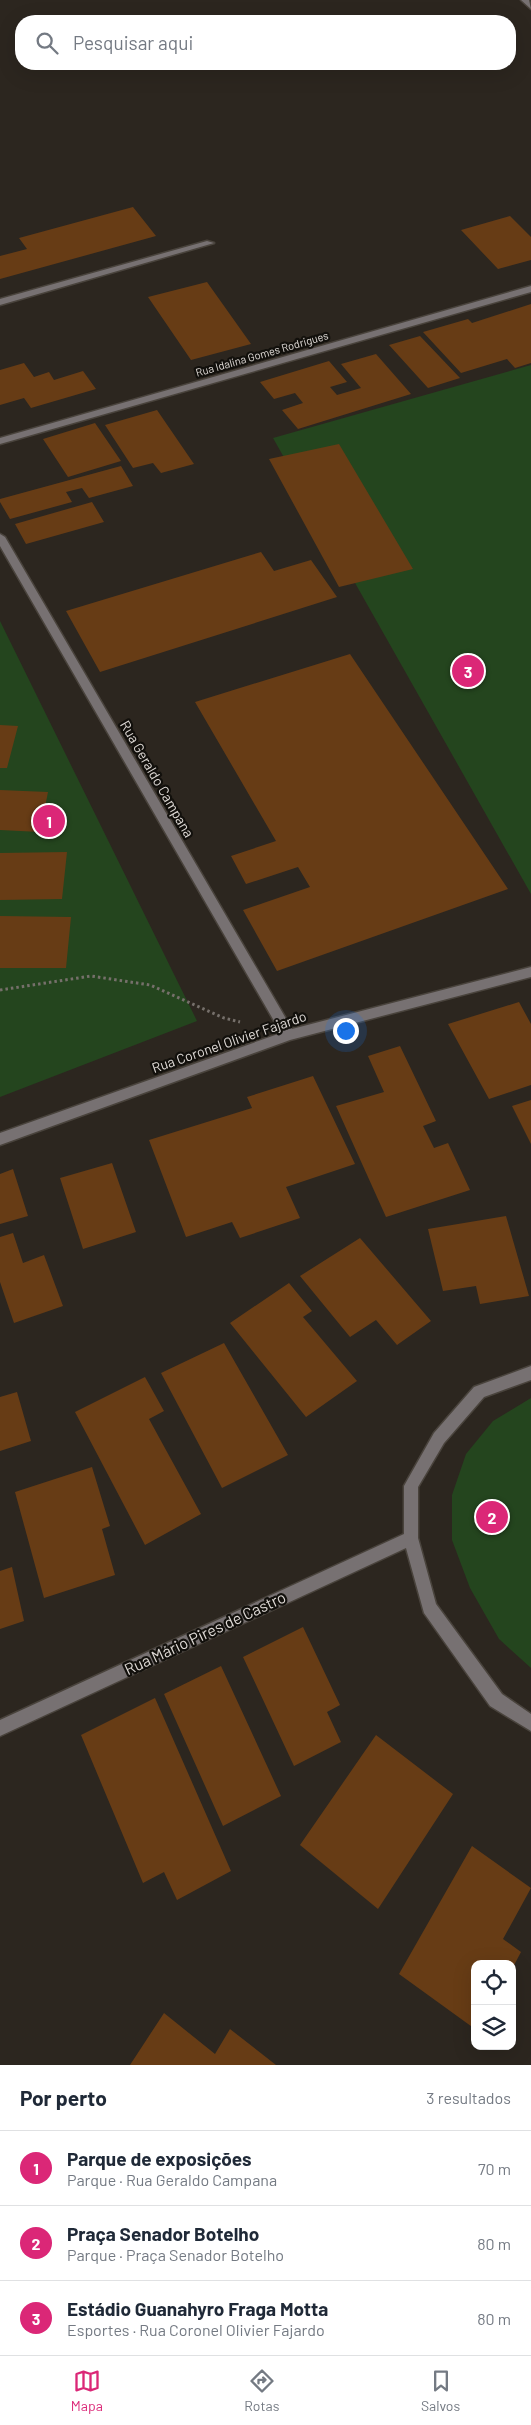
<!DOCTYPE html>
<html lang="pt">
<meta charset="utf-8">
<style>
:root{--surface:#fff;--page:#f6f6f7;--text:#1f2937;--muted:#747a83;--line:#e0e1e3;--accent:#db2777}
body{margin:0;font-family:Barlow,sans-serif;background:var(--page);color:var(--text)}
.controls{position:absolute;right:15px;bottom:15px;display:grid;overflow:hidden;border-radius:10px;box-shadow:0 5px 20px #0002}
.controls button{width:45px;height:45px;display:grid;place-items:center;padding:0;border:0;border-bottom:1px solid var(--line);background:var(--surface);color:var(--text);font:25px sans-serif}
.you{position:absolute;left:345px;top:1030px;width:18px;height:18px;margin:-12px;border:4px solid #fff;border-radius:50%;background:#1a73e8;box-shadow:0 0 0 8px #1a73e833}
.badge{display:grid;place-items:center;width:32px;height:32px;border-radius:50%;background:var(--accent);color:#fff;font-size:16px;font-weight:700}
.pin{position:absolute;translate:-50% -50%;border:2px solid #fff;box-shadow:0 1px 5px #0006}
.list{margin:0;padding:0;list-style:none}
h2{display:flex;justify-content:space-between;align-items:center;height:65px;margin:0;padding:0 20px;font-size:21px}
h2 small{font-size:16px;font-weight:400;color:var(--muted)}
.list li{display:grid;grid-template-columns:32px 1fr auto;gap:15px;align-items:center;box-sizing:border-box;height:75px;padding:0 20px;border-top:1px solid var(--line)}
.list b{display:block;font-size:19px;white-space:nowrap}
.list p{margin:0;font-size:16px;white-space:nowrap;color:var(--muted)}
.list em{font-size:16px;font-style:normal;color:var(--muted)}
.icon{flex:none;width:28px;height:28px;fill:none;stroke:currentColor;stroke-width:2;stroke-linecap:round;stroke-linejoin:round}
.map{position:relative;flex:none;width:531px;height:2065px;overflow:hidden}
.search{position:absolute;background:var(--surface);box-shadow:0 5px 20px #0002;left:15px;right:15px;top:15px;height:55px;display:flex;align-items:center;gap:12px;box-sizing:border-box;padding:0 18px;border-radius:20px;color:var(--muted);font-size:19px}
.sheet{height:290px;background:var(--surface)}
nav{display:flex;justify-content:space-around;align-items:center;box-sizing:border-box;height:70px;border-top:1px solid var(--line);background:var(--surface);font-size:14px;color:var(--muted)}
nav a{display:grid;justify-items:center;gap:2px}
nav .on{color:var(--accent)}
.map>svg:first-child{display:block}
.green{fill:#24451e}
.building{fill:#673c15}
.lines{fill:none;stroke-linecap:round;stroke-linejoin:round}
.minor-casing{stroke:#49433c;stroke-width:3}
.path{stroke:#76706b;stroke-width:3;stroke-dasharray:2.5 3;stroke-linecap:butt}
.minor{fill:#777172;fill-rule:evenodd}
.labels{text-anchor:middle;stroke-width:4.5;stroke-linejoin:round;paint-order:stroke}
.far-street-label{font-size:11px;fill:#e0dbd7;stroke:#12100c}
.street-label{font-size:14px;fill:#e0dbd7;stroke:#12100c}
.near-street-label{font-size:16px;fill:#e0dbd7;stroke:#12100c}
</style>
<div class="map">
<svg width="531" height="2065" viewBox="0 0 531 2065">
<rect width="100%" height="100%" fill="#2c261f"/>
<path class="green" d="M531,365V894L273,438Z
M0,621L197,1021L0,1097Z
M531,1398V1668L499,1639L470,1588L452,1540V1495L466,1454L493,1421Z"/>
<path class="building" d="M133,207L156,236L0,279V256L27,249L19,238Z
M510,216L531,237V260L498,269L461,230Z
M207,282L251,344L191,360L148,297Z
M531,304V363L515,368L507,359L461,373L423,332L468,319L472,323Z
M420,336L460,378L428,388L389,345Z
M376,354L411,394L298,429L282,410L303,403L295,393L274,399L260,382L329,361L347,382L330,387L337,395L361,388L341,364Z
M24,363L34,377L49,372L54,380L83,371L96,389L31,408L24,398L0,405V370Z
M157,410L194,464L161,473L153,463L133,468L105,425Z
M95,423L121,461L68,477L43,439Z
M339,444L413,569L339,587L269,459Z
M121,466L133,486L89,498L82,488L66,492L72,502L10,519L0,502V499Z
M92,502L104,522L26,544L15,524Z
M261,552L274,571L311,560L337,597L100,672L66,611Z
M350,654L508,889L277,971L243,910L310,887L298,867L246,884L231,856L276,841L195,702Z
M0,725L18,726L7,768H0Z
M0,790L48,792L40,832L0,830Z
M67,852L62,899L0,900V853Z
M0,916L71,917L66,968H0Z
M519,1002L531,1024V1085L489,1099L448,1024Z
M400,1046L436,1121L423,1126L434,1148L448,1143L470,1190L386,1217L336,1106L384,1092L368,1056Z
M313,1076L355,1164L286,1187L300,1218L240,1238L232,1222L186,1237L149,1140L252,1108L247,1097Z
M531,1100V1144L512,1106Z
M112,1163L136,1232L83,1249L60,1178Z
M13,1169L28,1216L0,1224V1174Z
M506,1216L529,1296L480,1304L476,1286L443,1291L428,1229Z
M13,1233L23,1263L44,1255L63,1306L14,1323L0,1282V1237Z
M360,1238L431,1321L397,1345L376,1320L350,1337L300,1276Z
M289,1283L312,1311L303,1317L357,1381L306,1417L230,1323Z
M224,1343L288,1455L222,1488L161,1373Z
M145,1377L164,1411L149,1419L201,1514L145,1545L75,1412Z
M17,1392L31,1441L0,1451V1397Z
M92,1467L110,1526L102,1529L115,1575L44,1598L15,1492Z
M12,1567L24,1621L0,1629V1571Z
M303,1627L340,1705L327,1712L341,1742L294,1766L243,1657Z
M221,1666L281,1796L223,1826L164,1694Z
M155,1698L231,1871L177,1900L164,1872L143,1883L81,1735Z
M376,1735L453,1794L378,1909L300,1845Z
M472,1846L531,1888L503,1939L521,1952L512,1969V1964H475V2029L399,1974Z
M164,2013L215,2054L230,2029L276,2065H130Z"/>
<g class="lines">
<defs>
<path id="minor" d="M521,0H529L531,9Z
M207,241L214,243L0,305V299Z
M531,286V292L0,444V438Z
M0,534L5,537L292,1029L531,967V977L290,1040L0,1145V1133L281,1033L0,546Z
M531,1366V1380L484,1397L444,1443L418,1487V1538L436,1604L502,1694L531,1714V1731L490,1706L424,1613L406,1548L0,1736V1720L404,1534V1486L434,1433L474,1387Z"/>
</defs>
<use href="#minor" class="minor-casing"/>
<path class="path" d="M0,990L91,976L150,985L224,1018L240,1022"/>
<use href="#minor" class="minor"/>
</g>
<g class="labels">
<g class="far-street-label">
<text transform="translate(262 354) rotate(-16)" y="4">Rua Idalina Gomes Rodrigues</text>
</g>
<g class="street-label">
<text transform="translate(157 779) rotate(60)" y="5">Rua Geraldo Campana</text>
<text transform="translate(229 1042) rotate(-19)" y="5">Rua Coronel Olivier Fajardo</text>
</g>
<g class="near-street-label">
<text transform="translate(205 1633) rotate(-25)" y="6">Rua Mário Pires de Castro</text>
</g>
</g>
</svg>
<div class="controls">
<button><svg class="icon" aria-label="locate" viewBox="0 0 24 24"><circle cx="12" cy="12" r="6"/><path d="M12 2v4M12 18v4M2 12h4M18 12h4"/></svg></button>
<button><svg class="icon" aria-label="layers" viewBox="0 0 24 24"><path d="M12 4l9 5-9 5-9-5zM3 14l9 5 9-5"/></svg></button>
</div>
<div class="you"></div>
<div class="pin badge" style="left:49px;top:821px">1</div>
<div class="pin badge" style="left:492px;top:1517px">2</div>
<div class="pin badge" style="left:468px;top:671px">3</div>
<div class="search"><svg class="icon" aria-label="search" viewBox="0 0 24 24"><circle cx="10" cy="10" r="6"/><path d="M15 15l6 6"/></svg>Pesquisar aqui</div>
</div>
<section class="sheet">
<h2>Por perto<small>3 resultados</small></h2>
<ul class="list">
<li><span class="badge">1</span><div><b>Parque de exposições</b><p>Parque · Rua Geraldo Campana</p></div><em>70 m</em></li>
<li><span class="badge">2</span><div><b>Praça Senador Botelho</b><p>Parque · Praça Senador Botelho</p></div><em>80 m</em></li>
<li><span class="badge">3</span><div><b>Estádio Guanahyro Fraga Motta</b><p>Esportes · Rua Coronel Olivier Fajardo</p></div><em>80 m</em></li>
</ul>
</section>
<nav>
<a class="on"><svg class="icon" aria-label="map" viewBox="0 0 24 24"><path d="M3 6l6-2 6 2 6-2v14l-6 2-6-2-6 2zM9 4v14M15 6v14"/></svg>Mapa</a>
<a><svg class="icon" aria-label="directions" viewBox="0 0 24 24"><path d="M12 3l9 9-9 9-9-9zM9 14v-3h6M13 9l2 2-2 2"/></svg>Rotas</a>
<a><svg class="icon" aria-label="saved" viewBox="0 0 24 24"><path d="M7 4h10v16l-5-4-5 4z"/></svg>Salvos</a>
</nav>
